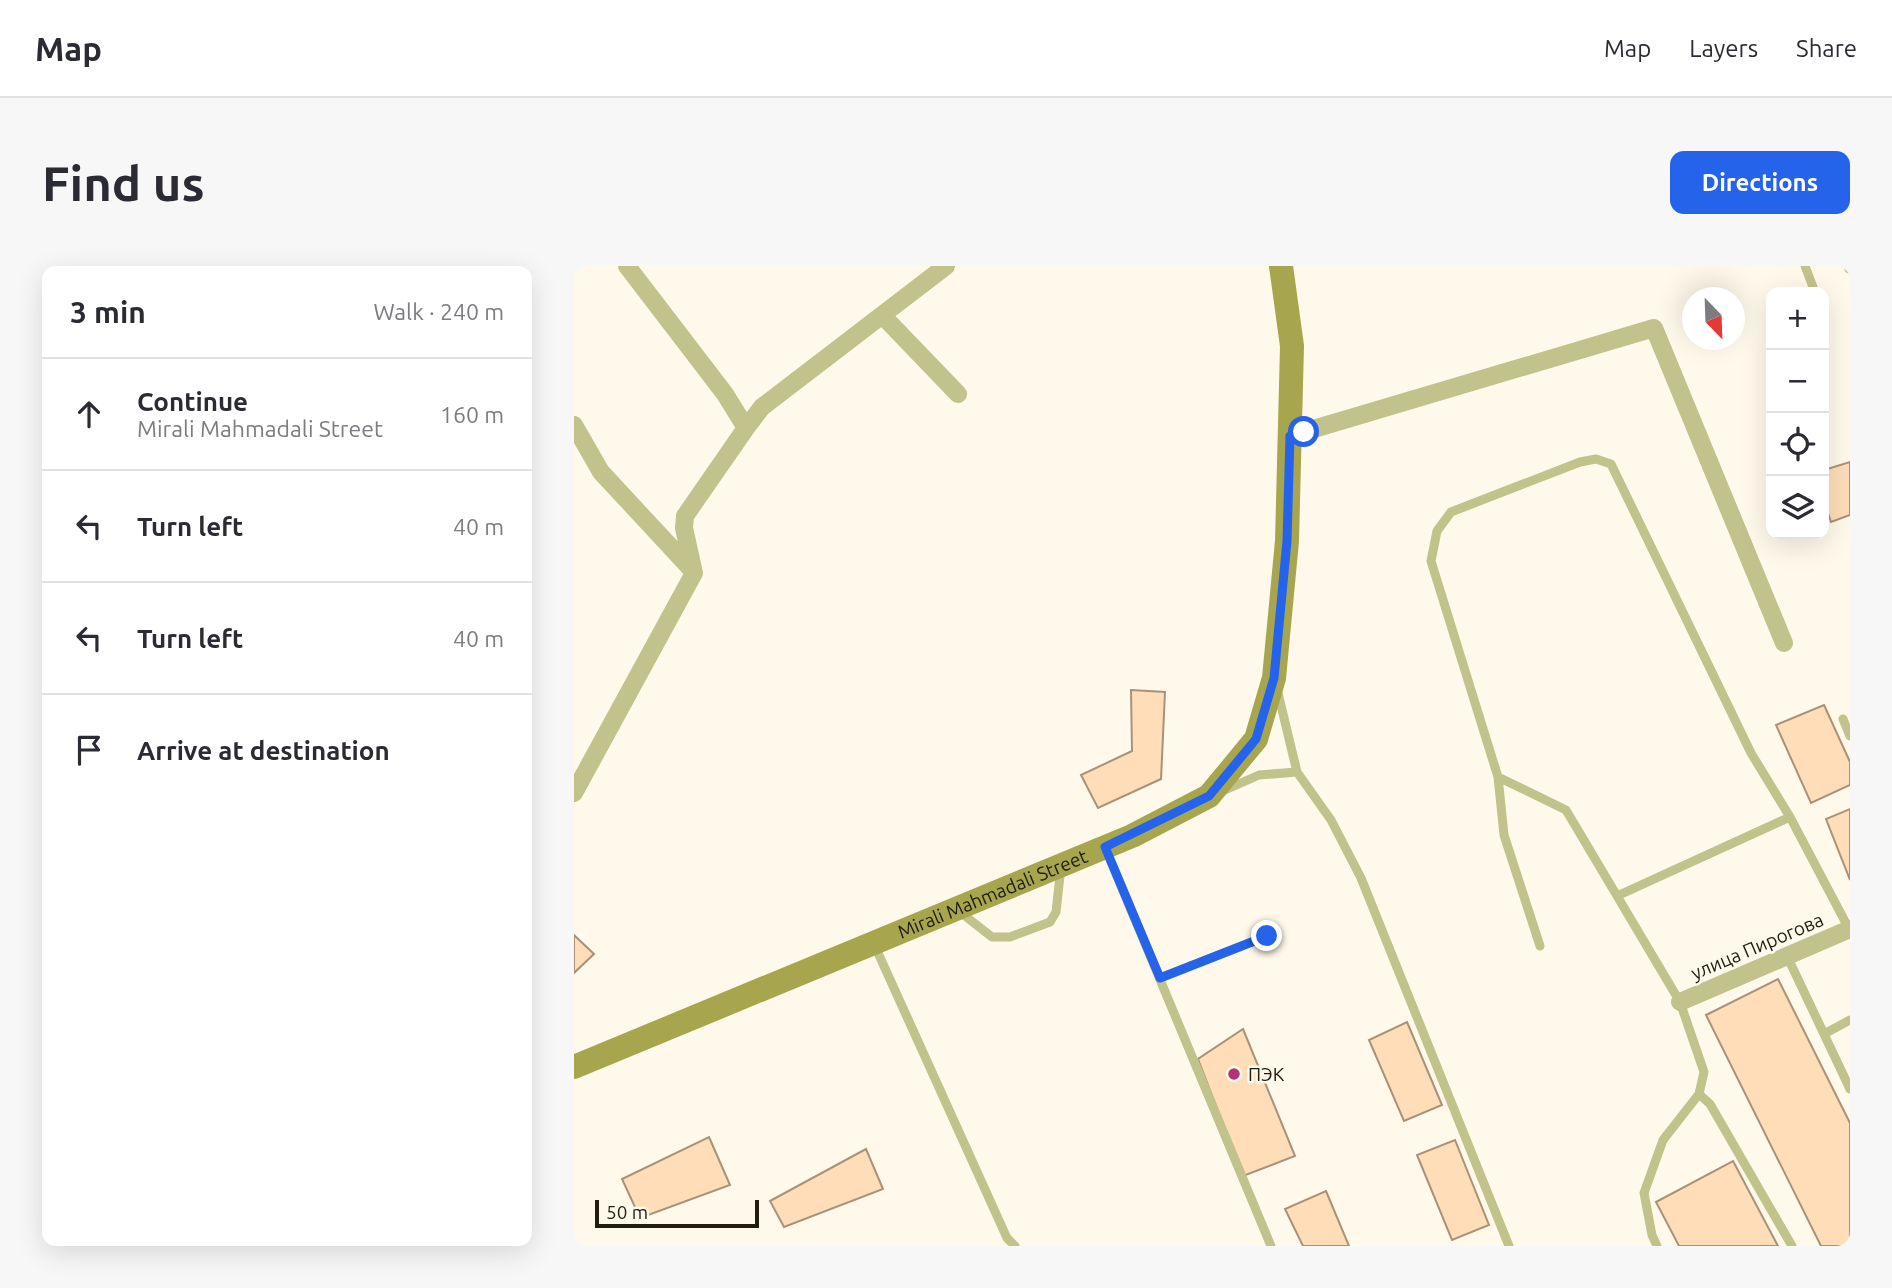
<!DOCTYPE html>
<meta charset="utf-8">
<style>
:root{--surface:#fff;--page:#f7f7f7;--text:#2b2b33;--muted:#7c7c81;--line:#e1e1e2;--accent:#2563eb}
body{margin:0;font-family:Ubuntu,sans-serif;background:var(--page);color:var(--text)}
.controls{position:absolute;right:21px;top:21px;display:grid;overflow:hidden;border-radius:14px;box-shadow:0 7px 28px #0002}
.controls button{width:63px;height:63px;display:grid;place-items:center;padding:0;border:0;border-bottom:2px solid var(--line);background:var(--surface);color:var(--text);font:35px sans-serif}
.compass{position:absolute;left:1108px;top:21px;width:63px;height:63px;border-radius:50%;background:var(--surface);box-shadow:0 7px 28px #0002;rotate:157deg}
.scale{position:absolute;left:21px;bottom:18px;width:164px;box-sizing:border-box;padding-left:7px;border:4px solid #201c10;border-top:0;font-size:19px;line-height:24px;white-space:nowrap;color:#201c10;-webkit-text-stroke:5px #fff9ec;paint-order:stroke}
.stop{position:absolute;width:21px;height:21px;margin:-16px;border:5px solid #2563eb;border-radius:50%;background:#fff}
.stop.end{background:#2563eb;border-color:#fff;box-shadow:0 2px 7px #0008}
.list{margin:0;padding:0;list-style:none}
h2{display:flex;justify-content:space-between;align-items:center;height:91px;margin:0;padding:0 28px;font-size:30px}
h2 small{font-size:23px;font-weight:400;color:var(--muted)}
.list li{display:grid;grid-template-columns:46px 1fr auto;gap:21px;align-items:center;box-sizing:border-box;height:112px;padding:0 28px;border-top:2px solid var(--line)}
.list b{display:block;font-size:26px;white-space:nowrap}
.list p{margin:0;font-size:23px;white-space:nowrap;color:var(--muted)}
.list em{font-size:23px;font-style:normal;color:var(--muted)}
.icon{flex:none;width:38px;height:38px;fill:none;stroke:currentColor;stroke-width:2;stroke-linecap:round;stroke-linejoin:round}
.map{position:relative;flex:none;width:1276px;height:980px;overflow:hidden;border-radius:14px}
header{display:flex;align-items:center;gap:42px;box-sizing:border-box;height:98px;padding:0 35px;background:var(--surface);border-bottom:2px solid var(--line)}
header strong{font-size:33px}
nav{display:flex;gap:38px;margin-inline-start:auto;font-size:24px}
.intro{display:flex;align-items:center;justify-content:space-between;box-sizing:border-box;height:168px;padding:0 42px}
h1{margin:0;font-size:49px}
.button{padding:18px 32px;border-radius:14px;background:var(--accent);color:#fff;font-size:24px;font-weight:700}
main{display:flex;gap:42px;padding:0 42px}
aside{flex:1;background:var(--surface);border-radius:14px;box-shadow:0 7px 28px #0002}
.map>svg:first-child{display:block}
.building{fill:#ffddb9;stroke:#a99278;stroke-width:2}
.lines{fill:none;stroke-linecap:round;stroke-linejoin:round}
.lane{stroke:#c2c28c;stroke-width:9}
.street{stroke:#c2c28c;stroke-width:18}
.secondary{stroke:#a7a64f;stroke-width:24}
.route{stroke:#2563eb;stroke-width:9}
.poi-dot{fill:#b53178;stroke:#fff9ec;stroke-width:2.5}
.labels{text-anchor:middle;stroke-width:5;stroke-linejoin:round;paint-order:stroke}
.street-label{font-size:19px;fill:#201c10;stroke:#fff9ec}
.poi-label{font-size:19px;fill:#201c10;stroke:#fff9ec;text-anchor:start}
</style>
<header>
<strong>Map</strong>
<nav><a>Map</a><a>Layers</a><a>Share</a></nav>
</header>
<div class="intro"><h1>Find us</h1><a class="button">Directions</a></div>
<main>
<aside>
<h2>3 min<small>Walk · 240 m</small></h2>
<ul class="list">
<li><svg class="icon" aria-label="ahead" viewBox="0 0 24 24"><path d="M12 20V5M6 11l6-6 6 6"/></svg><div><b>Continue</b><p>Mirali Mahmadali Street</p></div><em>160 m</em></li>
<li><svg class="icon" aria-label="left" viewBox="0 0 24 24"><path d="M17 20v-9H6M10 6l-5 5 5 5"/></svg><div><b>Turn left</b></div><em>40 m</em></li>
<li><svg class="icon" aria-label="left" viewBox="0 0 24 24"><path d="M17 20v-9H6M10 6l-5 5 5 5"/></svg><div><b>Turn left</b></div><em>40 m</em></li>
<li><svg class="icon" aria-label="arrive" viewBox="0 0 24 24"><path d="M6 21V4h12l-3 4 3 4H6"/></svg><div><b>Arrive at destination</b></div></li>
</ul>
</aside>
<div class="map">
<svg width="1276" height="980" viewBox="0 0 1276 980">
<rect width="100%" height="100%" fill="#fff9ec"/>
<path class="building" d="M1276,196V249L1257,256L1250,236V204Z
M557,424L591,426L587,513L524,542L507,509L558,485Z
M1250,439L1276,496V519L1237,537L1202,459Z
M1276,543V614L1252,553Z
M0,669L20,688L0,707Z
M1204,713L1276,857V980H1247L1132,749Z
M833,756L868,839L830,855L795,774Z
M669,763L721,890L669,910L624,793Z
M135,871L156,919L66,952L48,913Z
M881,874L915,959L878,974L843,889Z
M292,883L309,923L210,961L196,935Z
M1159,895L1204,980H1105L1082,936Z
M752,925L775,980H729L711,943Z"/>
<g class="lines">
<path class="lane" d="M1231,0L1239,21
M1275,3L1276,2
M704,427L723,506L757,554L787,612L935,980
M1269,453L1276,470
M924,511L930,569L966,680
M651,524L685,509L723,506
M532,584L697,980
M1043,630L1216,551
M386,646L418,671H436L476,656L482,646L487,601
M300,678L433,972L441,980
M1213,690L1276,823
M586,712L693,670
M1250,768L1276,754
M1125,828L1136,838L1218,980
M1083,980L1078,969L1070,927L1089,874L1125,828L1130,806L1106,736L992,544L924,511L857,295L863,265L877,246L1006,196L1022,193L1037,198L1177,487L1216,551L1275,663"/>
<path class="street" d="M308,49L384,128
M0,159L27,206L119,305
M172,162L188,141L372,0
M716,170L1080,62L1210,377
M0,527L120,307L110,262L111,250L172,162L151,128L53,0
M1106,736L1276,663"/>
<path class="secondary" id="s1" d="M0,801L558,570L635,530L682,473L700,412L713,275L718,80L707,0"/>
</g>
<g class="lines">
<path class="route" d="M693,670L586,712L531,581L635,530L682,473L700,412L713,275L716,170L730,166"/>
</g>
<circle class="poi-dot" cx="660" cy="808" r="7"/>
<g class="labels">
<g class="street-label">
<text dy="7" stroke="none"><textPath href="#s1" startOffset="453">Mirali Mahmadali Street</textPath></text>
<text transform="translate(1183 680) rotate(-23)" y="7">улица Пирогова</text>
</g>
<g class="poi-label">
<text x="674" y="815">ПЭК</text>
</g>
</g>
</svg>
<div class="controls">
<button>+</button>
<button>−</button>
<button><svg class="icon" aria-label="locate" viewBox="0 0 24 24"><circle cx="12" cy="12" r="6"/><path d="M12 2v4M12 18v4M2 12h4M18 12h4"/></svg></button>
<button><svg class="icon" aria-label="layers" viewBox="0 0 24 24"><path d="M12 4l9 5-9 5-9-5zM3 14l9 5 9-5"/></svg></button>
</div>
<svg class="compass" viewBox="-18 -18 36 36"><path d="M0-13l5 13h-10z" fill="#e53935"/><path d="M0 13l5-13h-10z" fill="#7c7c81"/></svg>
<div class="scale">50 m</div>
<div class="stop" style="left:730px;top:166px"></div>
<div class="stop end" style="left:693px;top:670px"></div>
</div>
</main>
